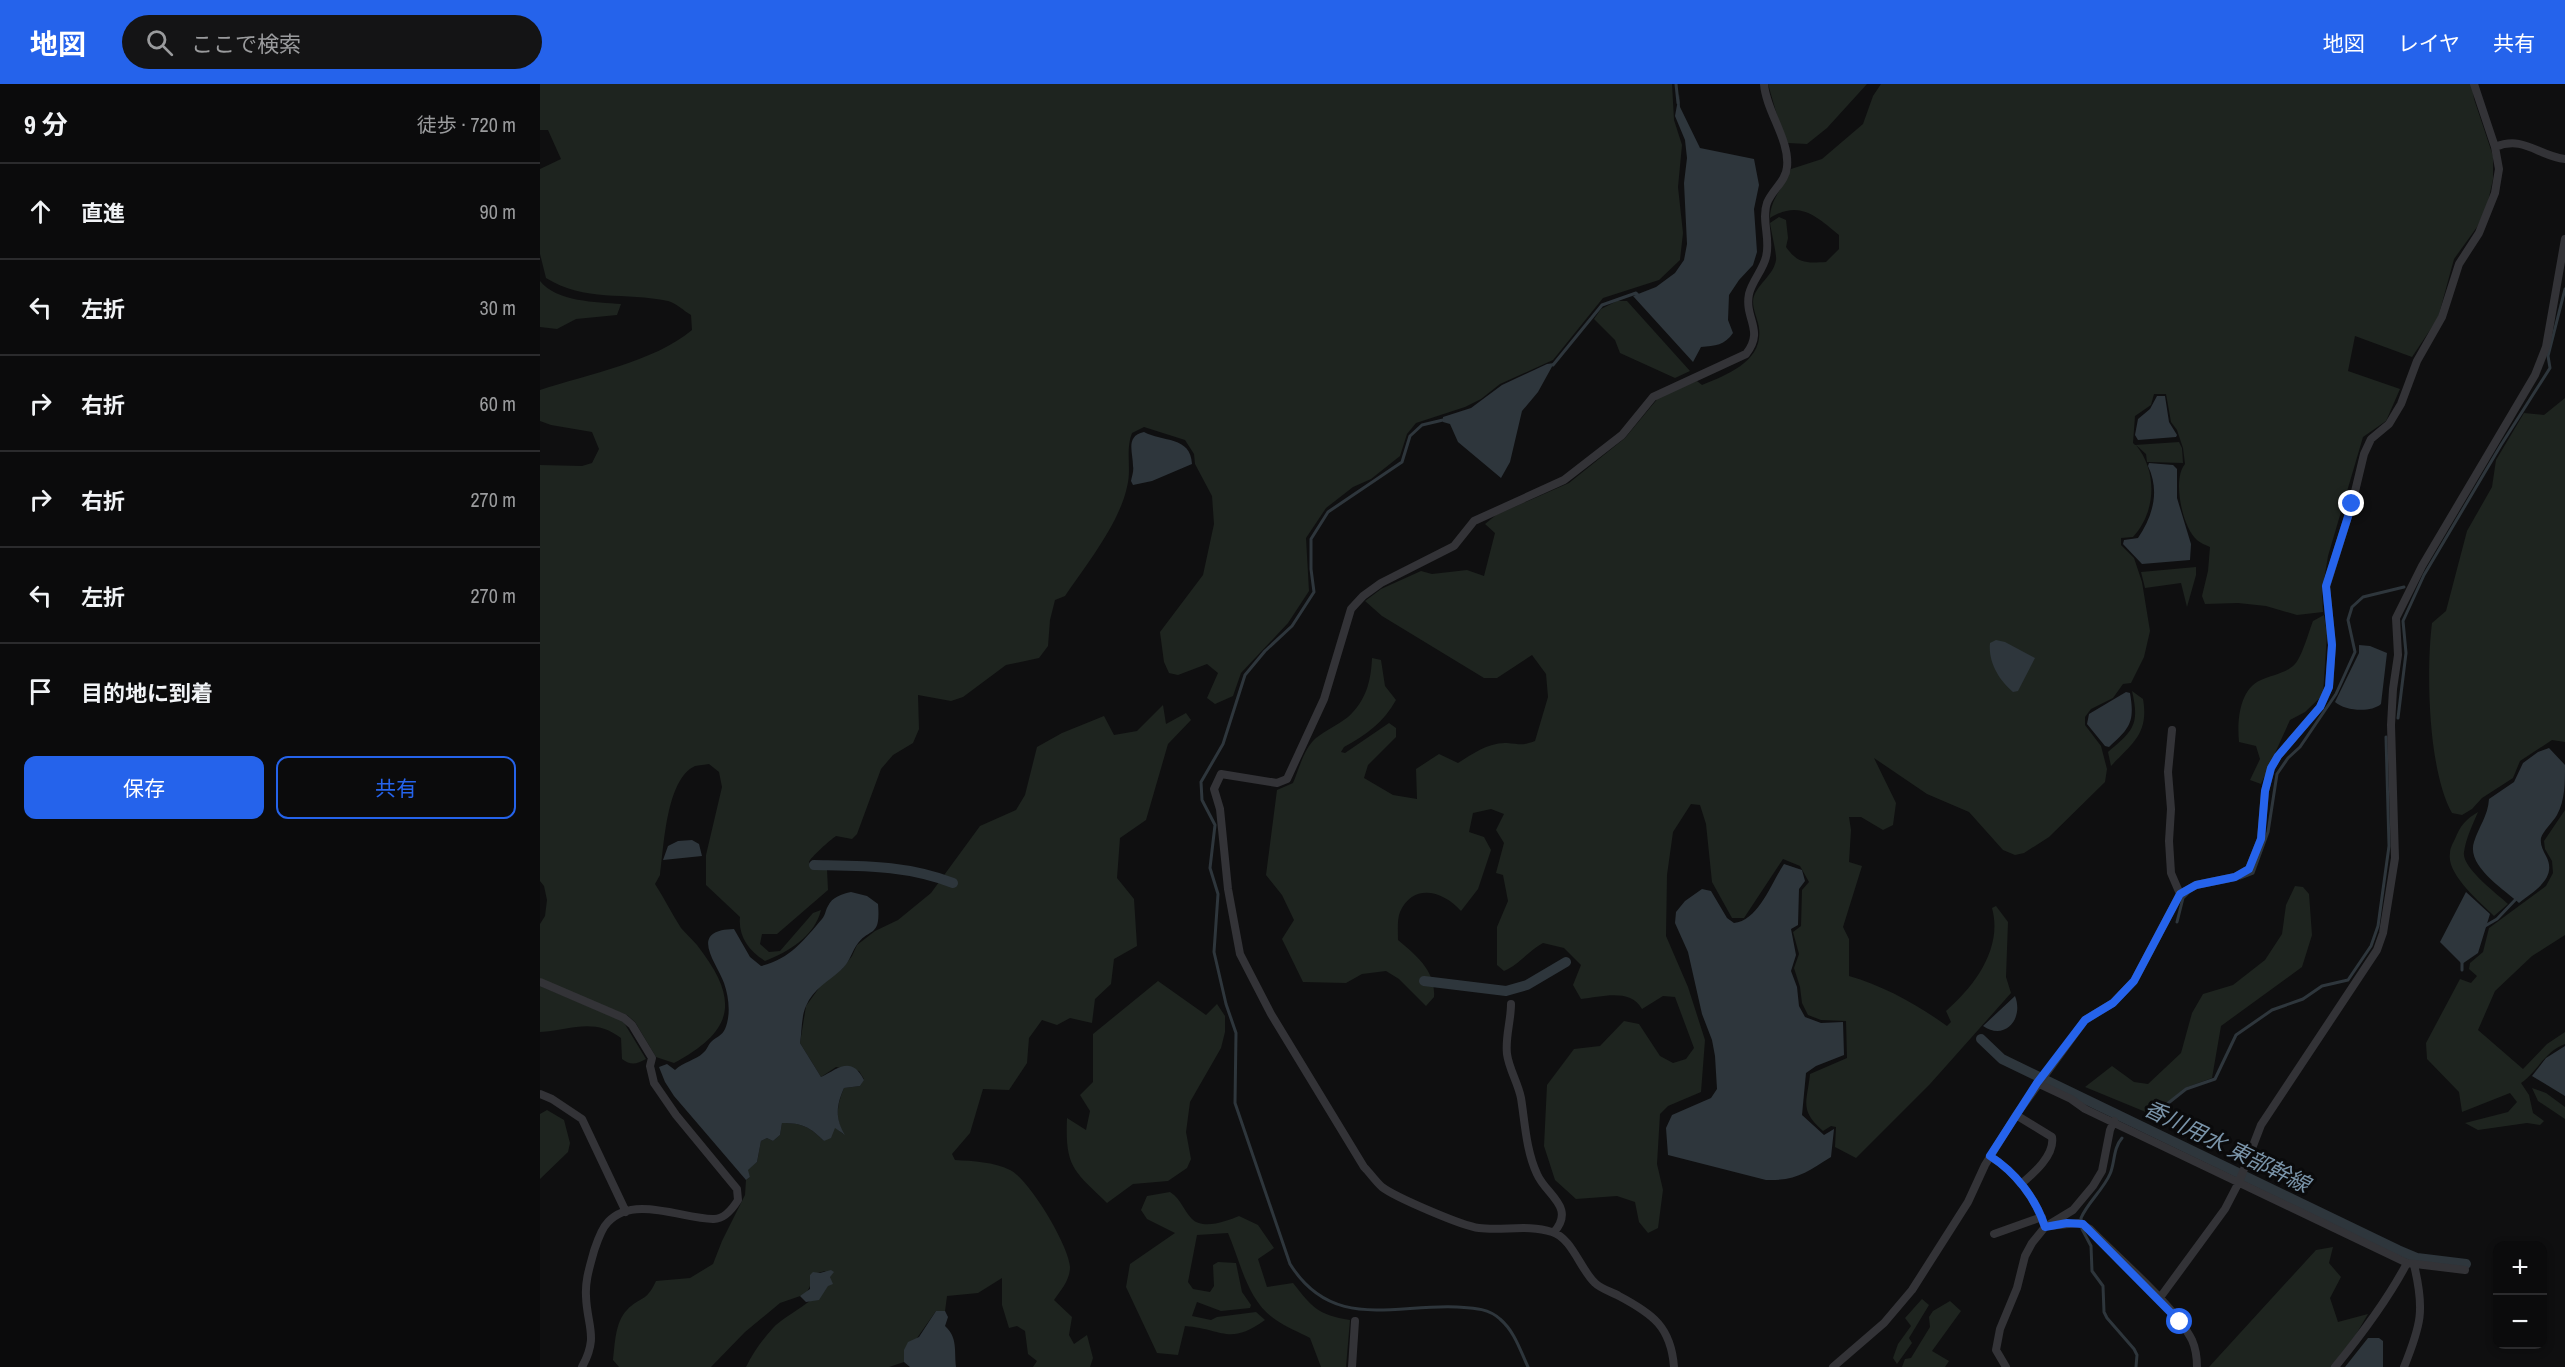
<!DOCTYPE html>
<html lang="ja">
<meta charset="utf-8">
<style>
:root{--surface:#0b0b0c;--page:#141415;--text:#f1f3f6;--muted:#9a9b9d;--line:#2b2b2d;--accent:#2563eb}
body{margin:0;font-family:"Archivo Narrow","Noto Sans JP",sans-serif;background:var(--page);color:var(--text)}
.controls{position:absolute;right:18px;bottom:18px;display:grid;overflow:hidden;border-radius:12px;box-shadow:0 3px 9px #0003}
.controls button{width:54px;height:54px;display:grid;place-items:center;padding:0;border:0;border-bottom:2px solid var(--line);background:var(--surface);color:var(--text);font:30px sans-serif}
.stop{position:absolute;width:18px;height:18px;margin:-14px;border:4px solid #2563eb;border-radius:50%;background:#fff}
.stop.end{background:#2563eb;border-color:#fff;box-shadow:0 2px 6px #0008}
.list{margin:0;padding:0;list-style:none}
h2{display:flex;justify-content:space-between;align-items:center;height:78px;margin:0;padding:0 24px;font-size:26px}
h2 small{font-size:20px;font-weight:400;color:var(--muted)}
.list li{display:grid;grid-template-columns:39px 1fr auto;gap:18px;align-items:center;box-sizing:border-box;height:96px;padding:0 24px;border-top:2px solid var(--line)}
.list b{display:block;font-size:22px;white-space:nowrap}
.list em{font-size:20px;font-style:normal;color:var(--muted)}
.actions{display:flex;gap:12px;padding:18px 24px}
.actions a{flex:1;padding:14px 0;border:2px solid var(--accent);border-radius:12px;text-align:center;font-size:21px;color:var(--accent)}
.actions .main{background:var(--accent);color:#fff}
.icon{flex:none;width:33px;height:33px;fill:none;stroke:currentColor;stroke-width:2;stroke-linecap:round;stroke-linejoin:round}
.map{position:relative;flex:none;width:2025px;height:1283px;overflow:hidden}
header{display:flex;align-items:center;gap:36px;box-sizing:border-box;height:84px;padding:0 30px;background:var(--accent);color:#fff}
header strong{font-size:28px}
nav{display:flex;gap:33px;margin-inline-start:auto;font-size:21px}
.search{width:420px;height:54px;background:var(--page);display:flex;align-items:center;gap:15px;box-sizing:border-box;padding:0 21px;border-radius:33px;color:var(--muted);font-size:22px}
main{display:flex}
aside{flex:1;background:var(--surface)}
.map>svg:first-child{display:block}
.green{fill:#1e241f}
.water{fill:#2e363c}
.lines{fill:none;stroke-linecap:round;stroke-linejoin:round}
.stream{stroke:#2e363c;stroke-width:3}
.canal{stroke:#2e363c;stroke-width:10}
.street{stroke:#333337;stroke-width:8}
.route{stroke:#2563eb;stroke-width:8}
.labels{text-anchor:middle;stroke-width:6;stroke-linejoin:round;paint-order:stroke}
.water-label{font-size:22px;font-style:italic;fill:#7a94a9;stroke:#0a0a0b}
</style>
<header>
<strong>地図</strong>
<div class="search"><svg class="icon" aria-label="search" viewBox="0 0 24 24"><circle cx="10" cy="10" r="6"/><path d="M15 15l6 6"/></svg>ここで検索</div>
<nav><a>地図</a><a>レイヤ</a><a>共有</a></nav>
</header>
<main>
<aside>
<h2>9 分<small>徒歩 · 720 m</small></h2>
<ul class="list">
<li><svg class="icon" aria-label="ahead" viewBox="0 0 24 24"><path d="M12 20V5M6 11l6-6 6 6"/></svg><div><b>直進</b></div><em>90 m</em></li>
<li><svg class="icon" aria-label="left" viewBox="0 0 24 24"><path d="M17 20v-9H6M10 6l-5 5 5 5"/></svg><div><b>左折</b></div><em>30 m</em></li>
<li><svg class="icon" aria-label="right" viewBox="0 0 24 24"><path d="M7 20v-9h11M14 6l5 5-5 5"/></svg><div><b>右折</b></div><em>60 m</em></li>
<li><svg class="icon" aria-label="right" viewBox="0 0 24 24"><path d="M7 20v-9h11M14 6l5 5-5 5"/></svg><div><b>右折</b></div><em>270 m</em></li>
<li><svg class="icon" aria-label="left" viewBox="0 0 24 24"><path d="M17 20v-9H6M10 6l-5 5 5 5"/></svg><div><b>左折</b></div><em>270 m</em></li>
<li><svg class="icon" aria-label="arrive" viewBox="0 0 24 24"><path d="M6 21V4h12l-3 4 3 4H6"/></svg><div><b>目的地に到着</b></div></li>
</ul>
<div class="actions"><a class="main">保存</a><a>共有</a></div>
</aside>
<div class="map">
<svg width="2025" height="1283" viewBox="0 0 2025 1283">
<rect width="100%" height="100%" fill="#0f0f10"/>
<path class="green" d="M0,0H1132L1134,36L1142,61L1138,103L1143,149L1140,176L1119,196L1063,214L1013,276L960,300L941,315L925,323L876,339L867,350L860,372L831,395L813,403L786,424L766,454L769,507L748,539L701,589L693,612L675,620L667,614L678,589L667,580L638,591L629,589L624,578L620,548L663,491L674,440L672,412L655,380L654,370L645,356L604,343L592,349C585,367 592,385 587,403C579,440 546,481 525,512L515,516L510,536L508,562L499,574L466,581L423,613L411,617L378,611L379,645L373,659L353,671L341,685L317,750L312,755L296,752C290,756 271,773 269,778L272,785H287L288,806L237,850H222L220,860L229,868L240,867L273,829L281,826C275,852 248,868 225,877C209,867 198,852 200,833L166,801V771L182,703L179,688L169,680C165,681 159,681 155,682C126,695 124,763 120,791L115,800C124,814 132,830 141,844C146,850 152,855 157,861C199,915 196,946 134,979L116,973L95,938L87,931L26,907L0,894V840L5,832L7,816L4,802L0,797V381L42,382L52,379L59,365L52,348L11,341L0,337V306C48,290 114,278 152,246L151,231C144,227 136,219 128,217C86,208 44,218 6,194L0,170V85L21,75L8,46H0Z
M1228,0H1327L1287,44L1267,60L1248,59L1239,38Z
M1341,0H1932L1934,15L1953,72V95L1947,122L1937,143L1914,175L1898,234L1872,273L1815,252L1808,287L1860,305L1846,337L1823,353L1788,472L1782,508L1783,528L1757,531L1726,522L1698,519L1665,520L1662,512L1668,487L1670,463C1666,461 1660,459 1657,456C1642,443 1632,395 1645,380L1643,364L1637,346L1631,338L1626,310H1614L1611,321L1595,332L1593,359L1595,361L1639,358L1642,364L1643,379L1607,378L1606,370L1596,361C1618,388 1616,428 1593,453L1581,454V461L1594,474L1602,498L1610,547L1604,573L1591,599L1583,600L1573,614L1551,625L1545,633V641L1561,662L1567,685L1565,698L1509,753L1484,769L1475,771L1463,766L1429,728L1387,710L1334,674L1356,719L1353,741L1343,746L1321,733H1309L1311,746L1309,778L1322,782L1303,843L1309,855V892C1344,902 1378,921 1407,942L1411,938L1406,927C1435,902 1463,864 1452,824L1456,822L1468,838L1466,893L1471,909L1390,1000L1316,1074L1295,1063L1296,1043L1291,1042L1283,1047C1259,1026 1267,1019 1270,990L1307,974L1306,937L1281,936L1268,931L1262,919L1260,903L1254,884L1259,870L1253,848L1261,842L1262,806L1269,798L1260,782L1243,775L1204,834H1192L1172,798L1166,740L1160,721L1151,720L1133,748L1127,791L1126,852L1148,903L1165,956L1161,1008L1128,1022L1120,1030L1117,1080L1123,1106L1118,1144L1108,1149L1099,1138L1095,1118L1077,1112L1036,1115L1015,1096L1004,1062L1007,1001L1034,965L1060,962L1084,937L1099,940L1120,972L1133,979L1146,975L1154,964L1135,913L1123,912L1102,925C1090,904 1062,913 1041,915L1033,901L1041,881L1024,864L1003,859C988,867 980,880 964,887L957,881V843L968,817L963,791L956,789L964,759L956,746L964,730L951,725L933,729L929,748L944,753L951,766L938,805L921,827C904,807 873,798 860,828C857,835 858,848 858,856C876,871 896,887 894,913L886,922L859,895L846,887L822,890L806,899L763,898L742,855L754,836L742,811L726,791L737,706L753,699C759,685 764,664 776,654C786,646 798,641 808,633C826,617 831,597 832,574L841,576L845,602L856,616C844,638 826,651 804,663L801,668L805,669L849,639L856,644V653L828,681L824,694L853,711L877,715L876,685L899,670L918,679C932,670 949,658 967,659C980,660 982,662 995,657L1008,613L1006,590L992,571L957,594H944L842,532L825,517L841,505L881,487L892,490L927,486L944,492L955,449L945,440L956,431L1029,399L1085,354L1119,313L1157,297L1162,301C1190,290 1227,275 1218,239C1216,231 1211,220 1214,212C1219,199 1234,190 1236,176C1237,171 1231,147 1230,139L1239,133L1246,136L1248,154L1246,163C1258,180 1266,179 1286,178L1299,165V151C1275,131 1259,116 1230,134C1230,115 1244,103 1251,85L1282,75L1323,40L1333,12Z
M0,197C17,218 56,218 81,220L77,231L36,235L17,245L0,243Z
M1077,217H1087L1150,287L1135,294L1080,269L1075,256L1054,235L1061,225Z
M2025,314V658L2012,656L1980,677L1973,694L1942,714L1932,725L1922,731L1912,729C1888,686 1886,588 1892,539L1906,527L1927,447L1952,403L1956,376L1984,329L2004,331Z
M1656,483V491L1647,523L1641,499L1605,504L1601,488Z
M1784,531L1787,550L1783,611L1765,628L1750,636L1721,700L1710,696L1720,675L1716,662L1699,658C1697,638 1699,605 1721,596C1731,591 1747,589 1755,580C1762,573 1769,547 1773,537Z
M1592,607L1603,615C1609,649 1593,659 1571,682L1568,668C1593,647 1600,641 1592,607Z
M623,621L626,640L646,629L651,636L628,660L606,736L580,754L577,794L594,815L597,862L574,875L571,900L555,915L552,939L530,934L517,941L502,936L489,954L487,979L469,1006L443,1005L430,1049L412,1070L415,1076C433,1077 454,1078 470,1086C489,1095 529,1162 530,1183C530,1196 521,1206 514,1216L532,1233L529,1251L534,1260L547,1251L553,1274L550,1283H493L497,1277L488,1270L485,1247L477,1242L469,1244L462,1221V1194L438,1209L407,1212L405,1227H396L365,1271L364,1278L349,1283H206C213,1269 222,1256 233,1244C246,1230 292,1209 290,1192L285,1187L270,1191L272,1198L266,1210L240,1219L205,1248L171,1283H79L73,1276C75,1260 75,1238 87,1226C100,1212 106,1219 116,1197L150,1194L173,1180L182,1157L205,1111L206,1096L210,1093L207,1086L217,1078L221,1057L227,1054L233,1057L240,1051L242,1039C262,1039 270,1043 284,1057L295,1043L303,1050C295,1033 297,1021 304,1004L320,1002L324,995L319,987L296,983L281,993L260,959L266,922L284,897L302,885L312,872L317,861L335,847L358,836L391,809L440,742L476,726L485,711L497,663L522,649L564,632L574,651L597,647Z
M2025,726V851L1992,872L1955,907L1938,946L1983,985L2007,960L2025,948V960C2004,968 1998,987 1981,999L1989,1011L1993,1029L2004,1037L2000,1041L1987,1039L1938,1046L1925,1039L1968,1028L1977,1018L1970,1009L1922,1028L1919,1008L1887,975L1886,959L1920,895L1931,899L1937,892L1929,885L1930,879L1943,868L1949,844L2006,802L2013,789L2012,777L2005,765L2004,757Z
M1938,728C1933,740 1926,754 1924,768C1921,783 1957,810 1968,820L1954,832C1940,818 1906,790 1910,769C1910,764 1913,759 1915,755C1920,742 1926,735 1938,728Z
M1755,802L1763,803L1769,810L1772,851L1762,883L1681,942L1672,994L1645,1004L1613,1031L1545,1003L1572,982L1594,998L1608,1000L1641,969L1652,929L1663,910L1693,901L1725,876L1742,850L1746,821Z
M618,897L666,931L677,920L685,932V948L681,964L650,1018L646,1048L651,1075L647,1084L628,1097L593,1100L567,1119C533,1086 525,1083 527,1034L546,1046L550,1027L540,1011L553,998V950Z
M0,902L83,937L106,975C97,980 91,982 82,975L81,954C54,933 31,946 0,948Z
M1992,1004L2006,1009L2025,1023V1035L1998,1017Z
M7,1026L24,1036L30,1059L28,1068L0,1095V1030Z
M630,1108C642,1116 643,1126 652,1135C663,1146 687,1137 699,1132L718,1141L734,1164L718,1175L727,1203L753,1199C772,1223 778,1231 810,1236L806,1283H781L770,1254C759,1248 746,1243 736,1236C707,1217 701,1179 688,1149L657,1151L648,1198L653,1205L670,1208L674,1202L673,1181L678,1178L696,1179L702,1208L711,1221L710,1224L681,1227L657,1218L652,1232L671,1236L677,1233L716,1228L725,1236C689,1262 683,1245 645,1242L638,1271L617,1269L586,1203L590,1180L635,1149L607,1135L601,1126L607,1112Z
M1793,1163L1789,1179L1801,1193L1790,1214L1798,1238L1828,1230L1815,1252L1791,1283H1669L1776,1166Z
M1382,1215L1389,1221L1369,1254L1372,1259L1357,1280L1353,1274L1358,1260L1371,1242L1365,1234Z
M1410,1217L1421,1227L1392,1267L1409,1277L1405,1283H1362L1365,1275L1371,1274L1390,1243L1389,1233L1393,1227Z"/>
<path class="water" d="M1139,10L1140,23L1160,64L1214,75L1219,101L1214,125L1217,168L1213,181L1199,196L1189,211L1188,236L1193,249C1185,261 1175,262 1161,263L1153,278L1093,212L1116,203L1135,189L1144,176L1147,160L1144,99L1147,74L1145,56L1135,32Z
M1014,279L998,308L982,327L970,378L961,394L918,358L910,340L903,338V333L931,324L962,301L1007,280Z
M1617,312H1625L1629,338L1637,351L1636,353L1598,356L1595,351L1598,335L1610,325Z
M604,348C622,358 651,352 652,380L612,397L593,401L591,397C592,392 594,387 593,382C593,368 585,352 604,348Z
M1609,379L1633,381L1637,385V414L1651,460L1650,476L1602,480L1583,460L1584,456L1598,454C1613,432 1620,407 1608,382Z
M1456,556L1465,558L1495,574L1478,607L1473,608C1459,596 1448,578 1450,559Z
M1819,561L1830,562L1847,569L1841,620C1831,629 1805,627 1795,618L1819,569Z
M1586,608L1590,609C1595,638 1590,644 1569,663L1565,662L1547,640L1549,630Z
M2009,664L2025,681C2025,699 2025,716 2017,731C2013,738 2003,747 2001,754C2000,761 2003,766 2006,772C2018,794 1994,807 1979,819C1964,805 1926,782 1934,758C1939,742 1948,732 1949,715L1974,698L1983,679L1998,668Z
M152,756L159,760L162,772L123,776L128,762L138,757Z
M1244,780L1262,786L1265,797L1259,805L1258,841L1251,845L1256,871L1251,887L1257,903L1259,922L1265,933L1281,939L1303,938L1304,971L1276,982L1266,989L1262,1031L1284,1051L1294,1045L1291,1073C1267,1088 1256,1097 1226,1096L1128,1071L1126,1044L1132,1031L1171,1014L1177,1005L1175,972L1172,956L1162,930L1148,868L1135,839L1136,828L1145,817L1162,805L1171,807L1187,834L1194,839C1219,836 1231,799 1244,780Z
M311,808L327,812L338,820C341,856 329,842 316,862C311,870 309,879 301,886C289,897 273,905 266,922C261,933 262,948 260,959L281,993C298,985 311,971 324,996L320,1002L304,1004C296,1022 295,1034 305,1051L295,1044L291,1054L284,1057C270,1043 262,1039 242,1039L240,1051L233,1057L227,1054L221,1057L217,1078L208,1086L210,1093L206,1096L134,1012L125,998L119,983L127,980L135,986C143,978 156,976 163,969C167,966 168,961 171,958C176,953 182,952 185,945C191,931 189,913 184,899C177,879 147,846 194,845L210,873L221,882C250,875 264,856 282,835C286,830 285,827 288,822C292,813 302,810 311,808Z
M1926,808L1950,830L1938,869L1922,880L1900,858Z
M1475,912C1484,935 1465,957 1443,942Z
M2025,962V1012L1992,992L2006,974Z
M291,1186L294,1188L290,1193L293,1200L288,1202L279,1216L266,1218L260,1212L270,1205V1191L273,1188L280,1189Z
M396,1227H405L408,1233L405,1242C418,1254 414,1266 416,1283H370L364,1278V1266L368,1258L379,1253Z
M1828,1254H1839L1843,1257V1283H1805Z"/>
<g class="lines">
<path class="stream" d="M1136,0L1138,19
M1013,281L1062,221L1096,209L1098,211
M903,336L882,341L870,352L862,378L788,428L771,455V485L774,508L752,542L725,567L705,591L683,660L661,698L662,716L675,741L670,784L678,810L674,868L686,920L696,949L695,1019L750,1180C792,1247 852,1220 917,1223C933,1224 948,1224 960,1235C975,1248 980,1266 988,1283
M1858,634L1866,569L1863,537L1884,491L1961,361L2010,284L2008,272L2025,205
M1700,794L1713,789L1728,748L1737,690L1748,674L1760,663L1796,610L1815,568L1808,536L1812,523L1823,513L1864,503
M1637,838L1643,814L1648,809
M1945,842L1957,835L1977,814
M1922,886V878
M1617,1028L1646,1005L1675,995L1696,951L1732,926L1763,915L1782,902L1808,896L1831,862L1838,842L1849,762L1846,653
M1582,1054C1573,1064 1575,1079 1570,1090C1563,1106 1548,1118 1541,1134L1542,1145L1551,1162L1552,1187L1563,1202L1564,1228L1567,1234L1594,1265L1597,1271L1596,1283"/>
<path class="canal" d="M274,781C324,782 366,781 413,799
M884,897L966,907L987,901L1026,878
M1441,955L1462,975L1858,1166L1877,1174L1926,1180"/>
<path class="street" d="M1955,63C1984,51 1998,72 2025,75
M1632,646L1628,688L1631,725L1629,757L1631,789L1640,810
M0,898L84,934L92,941L112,974L110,982L114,999L136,1031L197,1105L198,1116C193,1124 185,1135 174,1135C145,1136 94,1110 68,1138C61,1145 57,1158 54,1167C50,1182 45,1196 46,1212C47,1243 59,1252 42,1283
M971,920C971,937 965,953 967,970C969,985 978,999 981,1014C985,1039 986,1066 997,1090C1006,1111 1036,1123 1014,1148
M1497,999L1531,1015L1545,1025L1867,1179L1925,1186
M0,1010L12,1015L42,1035L86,1128
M1476,1031L1512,1053C1515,1071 1494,1089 1481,1100
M1450,1072C1475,1088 1496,1114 1505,1143
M1509,1142L1539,1139L1550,1145C1578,1174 1635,1222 1652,1256C1656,1265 1657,1273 1657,1283
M1454,1150L1502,1133
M1619,1215L1685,1125L1699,1098L1721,1041L1837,866L1843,849L1855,774L1851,641L1853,605L1858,571L1856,534L1882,482L1995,291L2006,263L2025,155
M812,1283L815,1237
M1134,1283C1131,1243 1113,1230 1079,1212C1072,1208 1061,1205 1055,1199C1040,1185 1032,1154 1012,1148C988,1140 963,1147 939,1144C922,1142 855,1113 842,1103C836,1098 830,1089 824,1083L731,930L700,870L688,805L680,725L674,705L681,690L737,699L747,695L784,615L811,525L823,512L841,499L914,462L934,437L1024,396L1082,351L1113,313L1206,270C1225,246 1204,235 1209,210C1212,197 1223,186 1226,173C1231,155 1221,136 1227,119C1232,106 1246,97 1247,83C1250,56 1226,27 1224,0
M1293,1283L1344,1239L1372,1206L1428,1118L1445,1081L1476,1031L1545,936L1573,919L1594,897L1640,810L1656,801L1695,793L1709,785L1721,755L1725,707L1731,684L1738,672L1780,623L1789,603L1792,561L1786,503L1812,420L1824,370L1831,355L1849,340L1861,320L1877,277L1902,233L1919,180L1939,149L1955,109L1959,85L1955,63L1934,0
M1466,1283L1456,1266L1460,1245L1477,1204L1485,1172L1492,1159L1505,1143L1533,1126L1553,1102L1562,1087L1570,1046L1574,1037
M1795,1283C1822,1250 1847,1217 1867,1179
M1864,1283C1881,1241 1885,1226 1874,1181"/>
</g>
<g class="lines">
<path class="route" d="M1640,1238L1543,1140L1527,1139L1505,1143C1496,1114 1475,1088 1450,1072L1497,999L1545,936L1573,919L1594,897L1640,810L1656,801L1695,793L1709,785L1721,755L1725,707L1731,684L1738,672L1780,623L1789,603L1792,561L1786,502L1812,420"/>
</g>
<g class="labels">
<g class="water-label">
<text transform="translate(1687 1062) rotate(26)" y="8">香川用水 東部幹線</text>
</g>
</g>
</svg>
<div class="controls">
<button>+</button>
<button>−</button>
</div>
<div class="stop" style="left:1640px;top:1238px"></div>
<div class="stop end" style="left:1812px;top:420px"></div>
</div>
</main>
